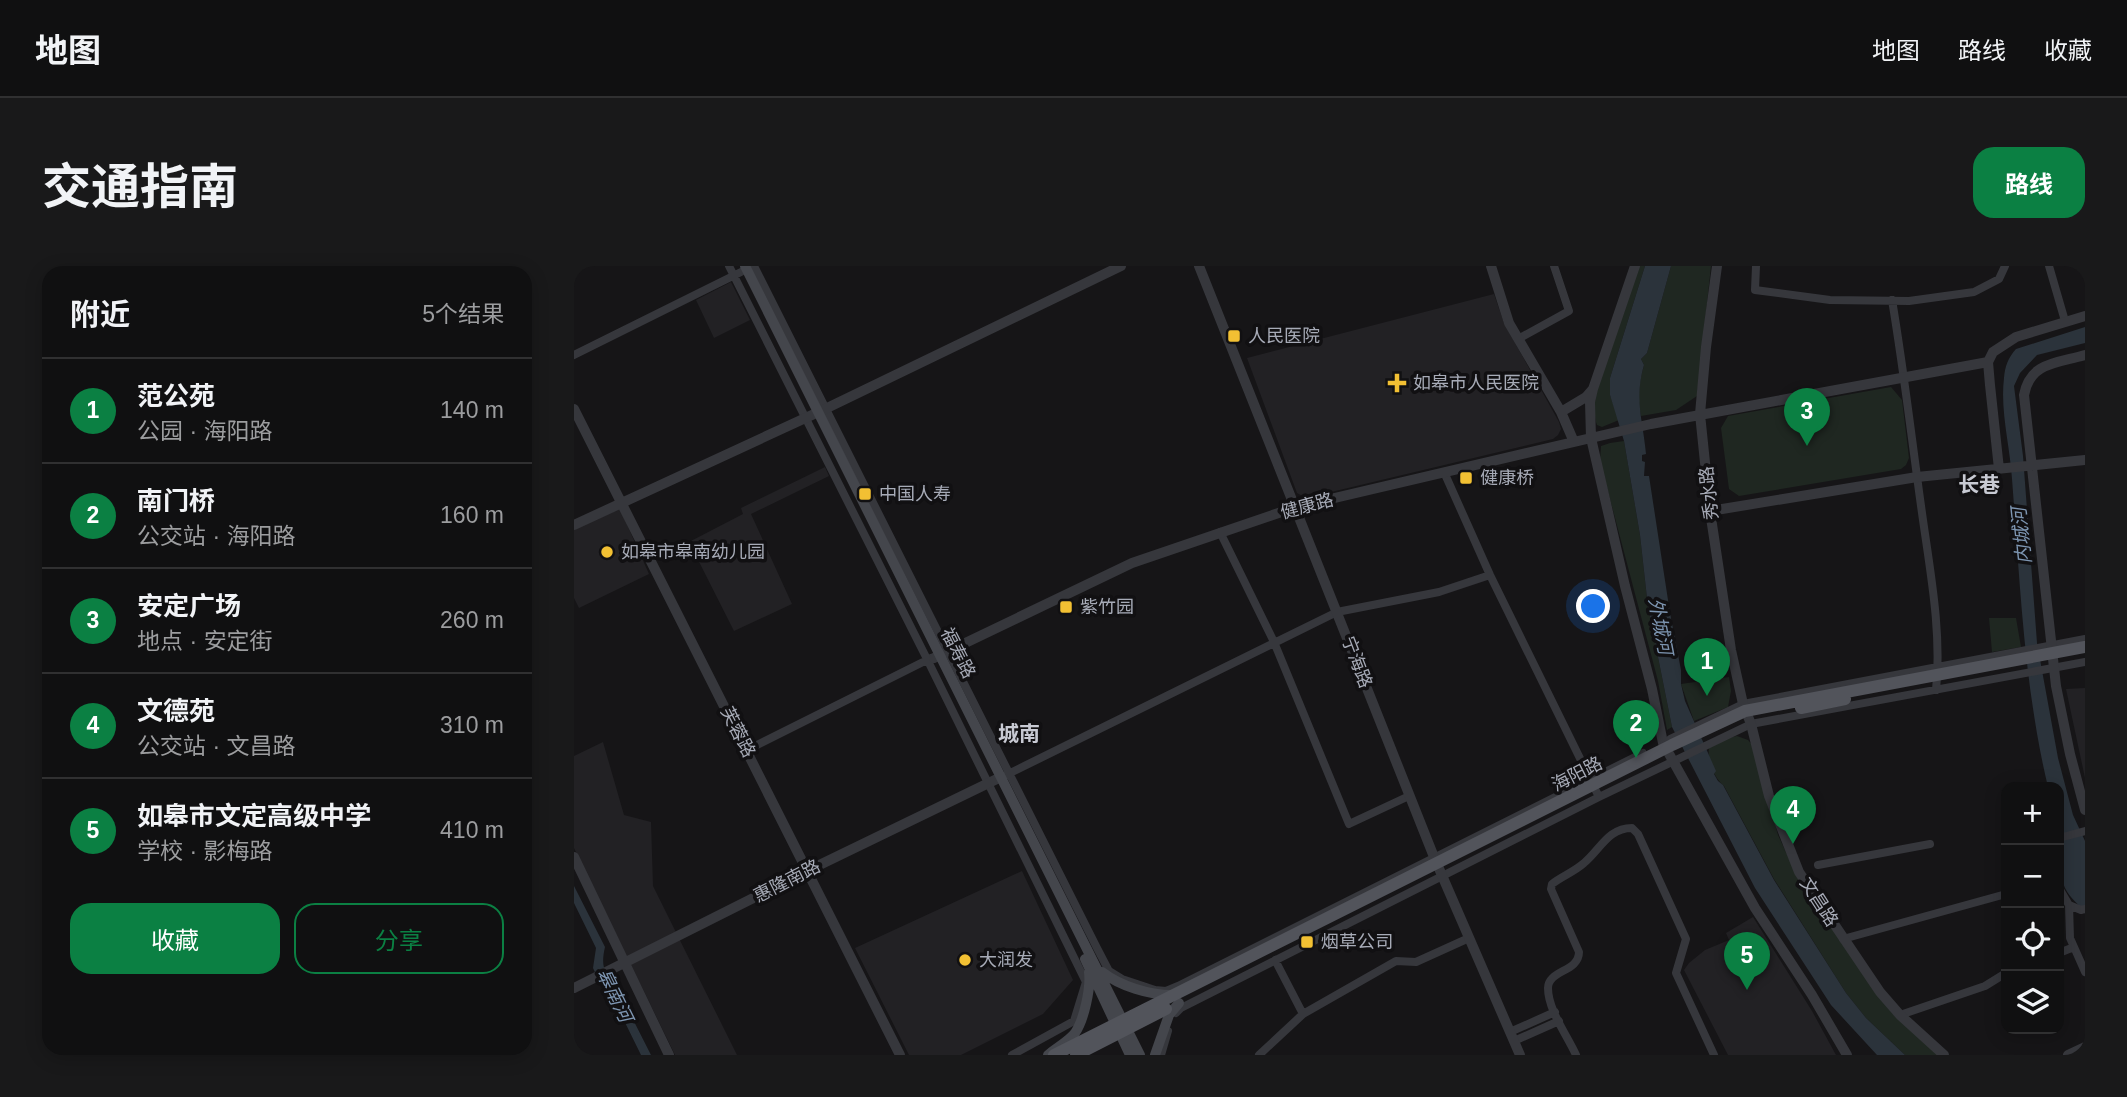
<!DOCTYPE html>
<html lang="zh">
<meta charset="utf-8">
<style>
:root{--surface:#101011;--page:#19191a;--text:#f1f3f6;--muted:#9c9d9f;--line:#303031;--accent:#0b8043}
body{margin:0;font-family:Helvetica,"Noto Sans SC",sans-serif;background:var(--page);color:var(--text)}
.controls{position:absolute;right:21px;bottom:21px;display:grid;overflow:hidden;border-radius:14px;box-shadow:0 4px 18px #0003}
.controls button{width:63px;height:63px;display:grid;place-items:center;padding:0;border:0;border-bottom:2px solid var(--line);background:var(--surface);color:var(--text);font:35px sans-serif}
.you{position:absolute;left:1020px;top:341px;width:24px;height:24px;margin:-18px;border:5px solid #fff;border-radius:50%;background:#1a73e8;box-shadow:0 0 0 10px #1a73e833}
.badge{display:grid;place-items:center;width:46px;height:46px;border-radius:50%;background:var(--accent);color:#fff;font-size:23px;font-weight:700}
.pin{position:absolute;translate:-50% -58px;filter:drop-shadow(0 2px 4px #0008)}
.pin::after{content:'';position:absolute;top:37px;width:24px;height:21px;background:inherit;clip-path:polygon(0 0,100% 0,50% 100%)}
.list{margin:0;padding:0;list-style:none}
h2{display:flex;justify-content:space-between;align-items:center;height:91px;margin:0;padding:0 28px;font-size:30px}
h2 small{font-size:23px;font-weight:400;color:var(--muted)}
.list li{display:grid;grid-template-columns:46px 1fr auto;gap:21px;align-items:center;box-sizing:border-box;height:105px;padding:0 28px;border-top:2px solid var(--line)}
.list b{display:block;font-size:26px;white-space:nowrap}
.list p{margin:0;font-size:23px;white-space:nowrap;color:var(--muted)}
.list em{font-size:23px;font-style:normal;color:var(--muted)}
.actions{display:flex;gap:14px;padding:21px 28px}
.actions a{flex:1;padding:16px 0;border:2px solid var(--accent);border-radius:21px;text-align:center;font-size:24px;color:var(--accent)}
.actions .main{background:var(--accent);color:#fff}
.icon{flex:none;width:38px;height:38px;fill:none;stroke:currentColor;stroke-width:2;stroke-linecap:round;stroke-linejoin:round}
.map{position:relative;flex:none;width:1511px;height:789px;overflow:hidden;border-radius:21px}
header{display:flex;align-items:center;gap:42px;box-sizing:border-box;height:98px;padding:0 35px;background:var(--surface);border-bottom:2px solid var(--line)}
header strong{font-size:33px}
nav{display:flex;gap:38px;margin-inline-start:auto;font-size:24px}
.intro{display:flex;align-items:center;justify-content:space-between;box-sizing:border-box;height:168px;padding:0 42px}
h1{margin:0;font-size:49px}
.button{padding:18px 32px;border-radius:21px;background:var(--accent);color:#fff;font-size:24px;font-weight:700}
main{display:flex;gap:42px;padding:0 42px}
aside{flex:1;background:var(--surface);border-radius:21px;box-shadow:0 4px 18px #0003}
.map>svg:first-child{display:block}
.built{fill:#222124}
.green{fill:#1f2721}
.water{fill:#2b333b}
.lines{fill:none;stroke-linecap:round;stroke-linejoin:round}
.minor{stroke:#36373c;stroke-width:8}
.tertiary{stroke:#36373c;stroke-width:10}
.secondary{stroke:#44464c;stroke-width:10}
.primary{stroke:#52545b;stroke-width:12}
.poi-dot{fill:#f2c033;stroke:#111012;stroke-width:2.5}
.labels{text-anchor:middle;stroke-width:7;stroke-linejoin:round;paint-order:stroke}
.poi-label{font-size:18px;fill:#a7abb7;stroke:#111012;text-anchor:start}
.street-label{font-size:18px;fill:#a7abb7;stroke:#111012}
.water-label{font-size:19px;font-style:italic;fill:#7e96b2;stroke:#111012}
.quarter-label{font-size:21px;font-weight:bold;fill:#c8cad3;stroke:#111012}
</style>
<header>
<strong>地图</strong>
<nav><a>地图</a><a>路线</a><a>收藏</a></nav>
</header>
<div class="intro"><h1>交通指南</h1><a class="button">路线</a></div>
<main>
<aside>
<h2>附近<small>5个结果</small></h2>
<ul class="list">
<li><span class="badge">1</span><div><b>范公苑</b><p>公园 · 海阳路</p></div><em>140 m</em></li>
<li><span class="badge">2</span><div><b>南门桥</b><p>公交站 · 海阳路</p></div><em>160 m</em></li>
<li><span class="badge">3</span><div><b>安定广场</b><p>地点 · 安定街</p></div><em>260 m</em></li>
<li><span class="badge">4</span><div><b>文德苑</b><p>公交站 · 文昌路</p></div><em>310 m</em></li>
<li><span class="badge">5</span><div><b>如皋市文定高级中学</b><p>学校 · 影梅路</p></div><em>410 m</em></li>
</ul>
<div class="actions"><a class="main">收藏</a><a>分享</a></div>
</aside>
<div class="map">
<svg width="1511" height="789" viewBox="0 0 1511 789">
<rect width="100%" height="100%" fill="#161517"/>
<path class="built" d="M157,16L176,54L140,72L122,34Z
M920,28L930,57L985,156L987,163L984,169L979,173L732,232L723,227L673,92Z
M251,201L255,210L177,248L218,338L160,365L115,276L169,248L167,242Z
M46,243L75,308L5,342L0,332V263Z
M1511,422V512L1492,423Z
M29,476L50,549L77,556L79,620L163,789H101L0,582V490Z
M448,605L499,714L469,748L387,789H335L281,682Z
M1179,651L1238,745L1262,789H1154L1110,704L1115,697L1131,684L1155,674L1152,667Z"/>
<path class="green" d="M1063,0H1071L1036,112V129L1045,154L1028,161L1023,159C1011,129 1051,33 1063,0Z
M1097,0H1137L1123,130L1102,144L1067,150C1063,131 1065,117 1070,99L1067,93L1073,87Z
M1317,121L1328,134L1335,192L1332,199L1327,203L1165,230L1155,223L1147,162L1154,150Z
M1050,175L1066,269L1074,341L1098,461L1093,464L1084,415L1026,195L1027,180L1036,177Z
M1415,352H1442L1447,381L1418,386Z
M1155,411L1157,425L1154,441L1120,455L1107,418Z
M1163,470L1174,474L1180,481L1204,569L1216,595L1318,747L1365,789H1331L1292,752L1272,727L1200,613L1150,520C1140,512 1133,494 1135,482L1149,473Z"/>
<path class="water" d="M1071,0H1097L1073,87L1067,93L1070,99C1060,134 1069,154 1072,188L1068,189V195L1071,196L1070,210H1075L1096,347L1107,404V418L1111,435L1142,505L1140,508L1144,515L1149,519L1200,614L1272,727L1292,752L1331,789H1303L1257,739L1181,622L1098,461L1074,341L1066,269L1050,175L1036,129V112Z
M1511,61V77L1463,89L1446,107L1440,120L1449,190L1463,377L1484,492L1499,549L1511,575V648C1506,638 1496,633 1491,622C1484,605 1486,588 1486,572C1487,556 1485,538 1485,521H1474C1450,421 1446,316 1438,213C1436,180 1426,145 1430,112C1431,100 1434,92 1442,83Z
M0,620L31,681C27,698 29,708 42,720L77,789H67L36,726L26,717L19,702L22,682L0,637Z"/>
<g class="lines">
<path class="minor" d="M155,0L353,393L512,716L500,755L438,789
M180,0L523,682L535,705L548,713L581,724L592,725L604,720L1069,487
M1182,0L1181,24L1256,34L1335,35L1400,26L1425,13L1431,0
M1475,0L1491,55
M1318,34C1330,105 1338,176 1348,247C1356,305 1368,366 1362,424
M944,73L995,45L980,0
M0,89L167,6
M870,206L916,309L1025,531
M646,266L700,376L775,558L835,530
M1096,473L1169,438L1511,373
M173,484L357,392
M430,510L763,346L865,326L916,309
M1485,572L1511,565
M1244,599L1356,578
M1485,622L1495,639L1507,644L1511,643
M1495,639L1496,672L1511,706
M1269,673L1432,628
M1485,687L1500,681
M701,694L729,748
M602,747L607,742L1025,531L1177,458L1511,396
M1326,749L1411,720L1432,707
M936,766L981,746
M940,775L985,755
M587,789L594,765
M685,789L729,748L822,695L842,696L895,672
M1002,789C993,769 974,744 974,722C974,704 1005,706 1005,686L977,623L978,618C988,610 1000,606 1010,597C1026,584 1034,562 1058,562L1064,568L1112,673L1102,707L1140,789"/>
<path class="tertiary" d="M625,0L860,591L946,789
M917,0L935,57L987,146L1000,176
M1143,0L1132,81L1126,148L1136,245L1157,384L1169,438L1177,458L1195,530L1225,606L1306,726L1326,749L1370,789
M1511,89C1483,97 1456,96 1450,129L1482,420L1496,488L1511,544
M1019,123L1016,136L1017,172L1051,320L1078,423L1089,477L1181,642L1238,729L1273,789
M0,143L326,789
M987,146L1012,131L1019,123L1061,0
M1425,203L1416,119L1414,96L1419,86L1442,71L1511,50
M1136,245L1343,211L1511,194
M0,259L251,143L547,0
M360,392L558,297L722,241L1077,158L1414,96
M0,591L95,789
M0,722L233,605L427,511
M1494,789L1511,781"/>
<path class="secondary" d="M171,0L566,789
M511,693L556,789
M528,706C546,720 575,729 598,729
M474,789C482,782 495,775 501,767C510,754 517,722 515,706
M581,789L595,749L605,737"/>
<path class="primary" d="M1227,442L1271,433
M480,789L1098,479L1171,445L1511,381
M502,789L592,743"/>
</g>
<g class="poi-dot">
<rect x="653" y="63" width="14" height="14" rx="3.5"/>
<path d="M819.5 106.5h7v7h7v7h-7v7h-7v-7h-7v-7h7z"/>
<rect x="885" y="205" width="14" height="14" rx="3.5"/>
<rect x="284" y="221" width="14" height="14" rx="3.5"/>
<circle cx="33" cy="286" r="7"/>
<rect x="485" y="334" width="14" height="14" rx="3.5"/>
<rect x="726" y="669" width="14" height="14" rx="3.5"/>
<circle cx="391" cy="694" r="7"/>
</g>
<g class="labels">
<g class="poi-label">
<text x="674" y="76">人民医院</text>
<text x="839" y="123">如皋市人民医院</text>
<text x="906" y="218">健康桥</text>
<text x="305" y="234">中国人寿</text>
<text x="47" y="292">如皋市皋南幼儿园</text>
<text x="506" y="347">紫竹园</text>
<text x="747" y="682">烟草公司</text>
<text x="405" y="700">大润发</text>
</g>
<g class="street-label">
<text transform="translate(1135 227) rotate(-96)" y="6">秀水路</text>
<text transform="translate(733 240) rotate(-15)" y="6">健康路</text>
<text transform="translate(384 387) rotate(63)" y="6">福寿路</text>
<text transform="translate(783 396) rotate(69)" y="6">宁海路</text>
<text transform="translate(164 466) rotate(63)" y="6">芙蓉路</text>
<text transform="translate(1003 508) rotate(-27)" y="6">海阳路</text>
<text transform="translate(213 615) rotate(-27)" y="6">惠隆南路</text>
<text transform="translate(1245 636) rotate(57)" y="6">文昌路</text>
</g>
<g class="water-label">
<text transform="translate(1447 270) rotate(-96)" y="7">内城河</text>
<text transform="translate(1087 360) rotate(79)" y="7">外城河</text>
<text transform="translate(41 729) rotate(64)" y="7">皋南河</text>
</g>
<g class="quarter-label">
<text x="1405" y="226">长巷</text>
<text x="445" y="475">城南</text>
</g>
</g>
</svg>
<div class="controls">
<button>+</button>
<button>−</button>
<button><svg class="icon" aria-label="locate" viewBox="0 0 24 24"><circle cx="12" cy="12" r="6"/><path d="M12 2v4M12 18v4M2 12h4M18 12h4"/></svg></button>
<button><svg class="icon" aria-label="layers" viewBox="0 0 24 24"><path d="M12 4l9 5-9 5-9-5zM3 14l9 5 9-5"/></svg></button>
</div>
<div class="you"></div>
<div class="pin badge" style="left:1133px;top:430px">1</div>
<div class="pin badge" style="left:1062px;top:492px">2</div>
<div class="pin badge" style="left:1233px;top:180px">3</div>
<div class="pin badge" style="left:1219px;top:578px">4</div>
<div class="pin badge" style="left:1173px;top:724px">5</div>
</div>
</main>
